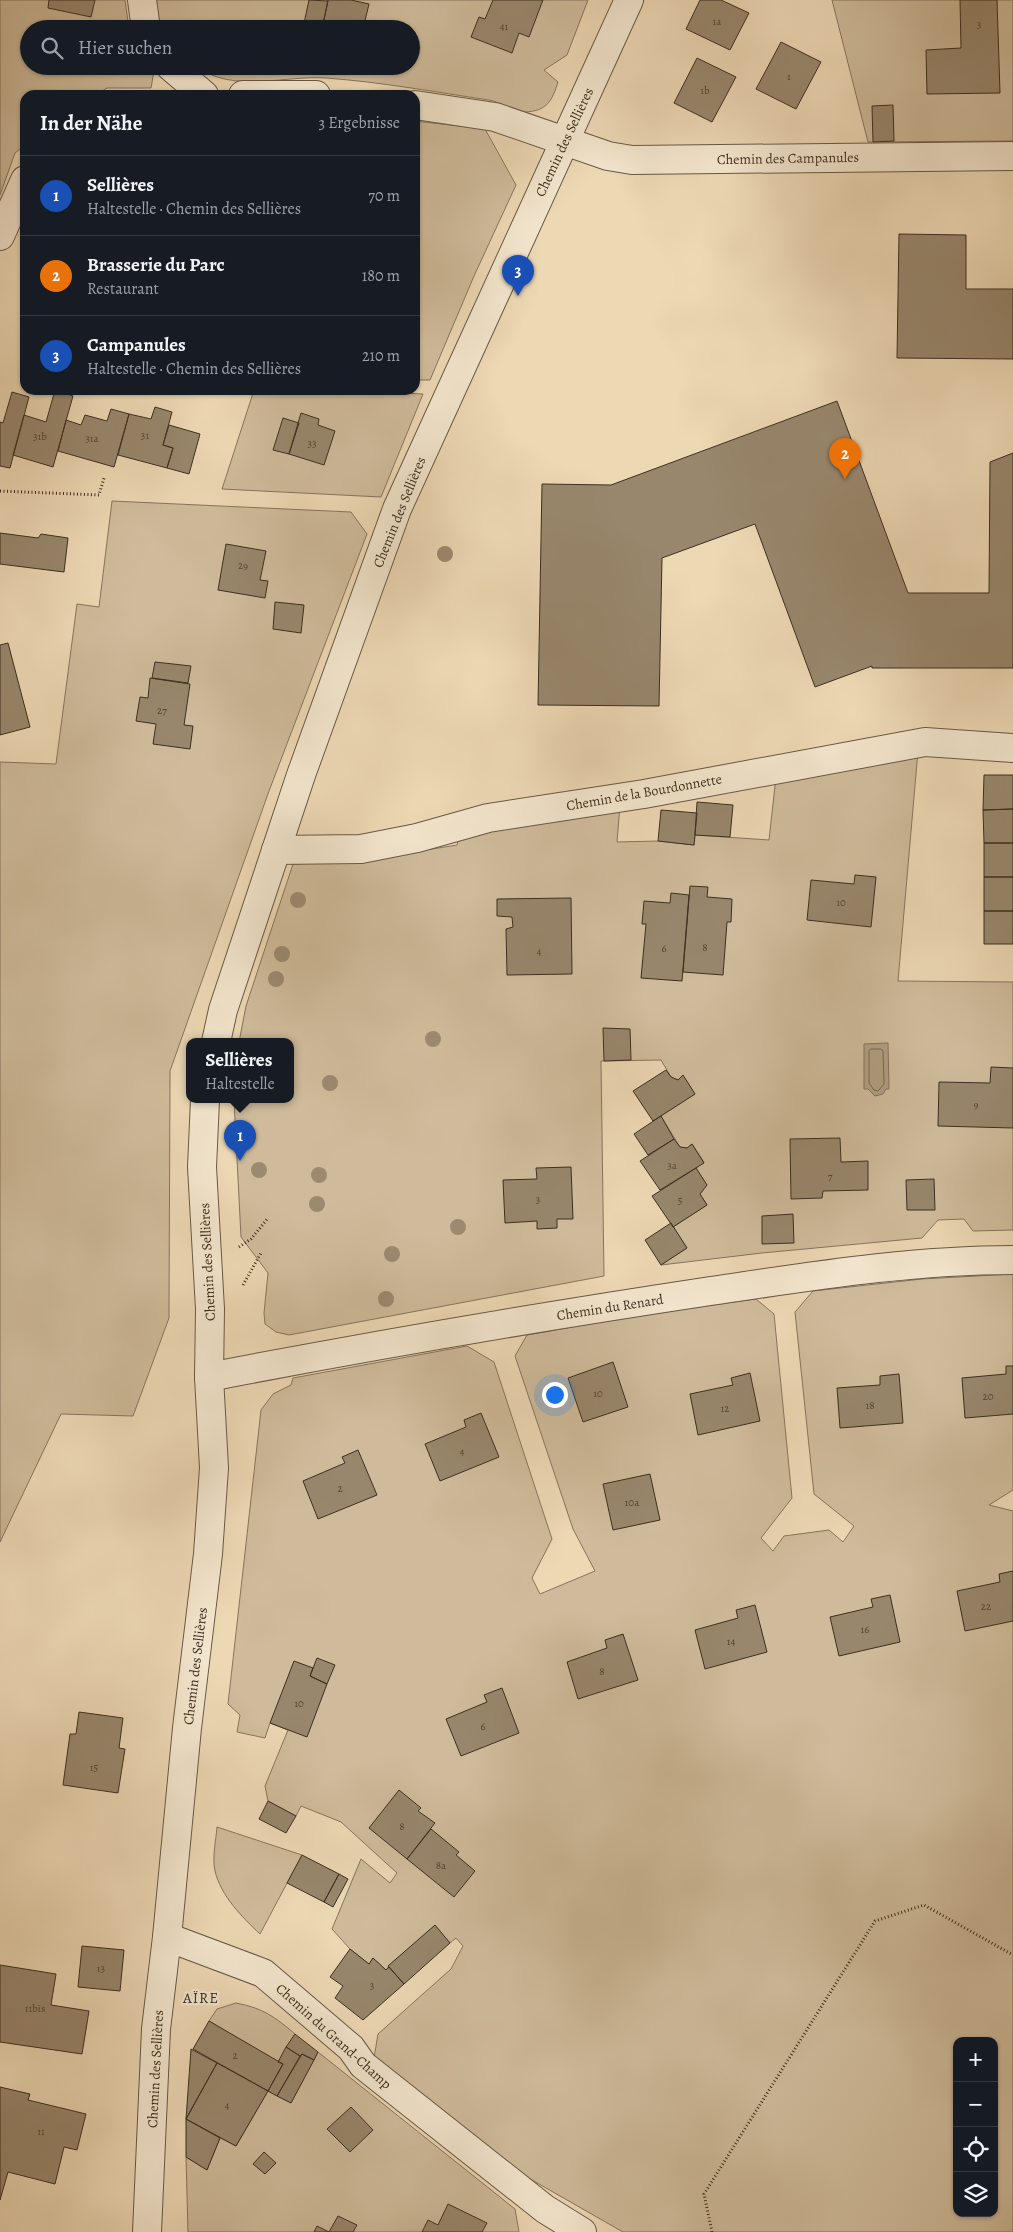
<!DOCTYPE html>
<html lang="de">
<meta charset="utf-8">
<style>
:root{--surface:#171b24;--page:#20242c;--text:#f1f3f6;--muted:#9ea1a6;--line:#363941;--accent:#c59692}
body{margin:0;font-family:Alegreya,serif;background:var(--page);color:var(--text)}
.controls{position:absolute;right:15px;bottom:15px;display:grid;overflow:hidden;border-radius:10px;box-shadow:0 1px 4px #0004}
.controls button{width:45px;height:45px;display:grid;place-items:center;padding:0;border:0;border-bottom:1px solid var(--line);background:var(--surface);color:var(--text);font:25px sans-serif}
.you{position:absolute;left:554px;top:1394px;width:18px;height:18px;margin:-12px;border:4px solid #fff;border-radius:50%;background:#1a73e8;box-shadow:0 0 0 8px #1a73e833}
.badge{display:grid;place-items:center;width:32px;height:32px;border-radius:50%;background:var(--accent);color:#fff;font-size:16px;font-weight:700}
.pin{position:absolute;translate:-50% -41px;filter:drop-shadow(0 1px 2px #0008)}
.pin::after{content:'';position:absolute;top:26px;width:18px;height:15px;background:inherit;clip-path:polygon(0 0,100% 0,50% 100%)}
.popup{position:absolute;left:186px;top:1038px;width:108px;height:65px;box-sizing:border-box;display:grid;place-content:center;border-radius:10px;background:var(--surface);filter:drop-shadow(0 1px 4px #0005);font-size:16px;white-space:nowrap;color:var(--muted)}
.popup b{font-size:19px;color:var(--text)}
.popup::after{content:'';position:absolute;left:50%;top:100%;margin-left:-10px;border:10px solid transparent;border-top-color:var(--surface)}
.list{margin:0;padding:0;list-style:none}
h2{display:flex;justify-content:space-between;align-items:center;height:65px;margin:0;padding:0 20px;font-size:21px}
h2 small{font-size:16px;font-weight:400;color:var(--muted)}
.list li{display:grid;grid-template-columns:32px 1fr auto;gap:15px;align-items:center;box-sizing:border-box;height:80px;padding:0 20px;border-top:1px solid var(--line)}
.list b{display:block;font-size:19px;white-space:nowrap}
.list p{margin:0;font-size:16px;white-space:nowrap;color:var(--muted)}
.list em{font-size:16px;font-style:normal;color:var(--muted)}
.icon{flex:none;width:28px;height:28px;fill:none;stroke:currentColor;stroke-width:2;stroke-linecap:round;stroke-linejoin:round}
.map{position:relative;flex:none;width:1013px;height:2232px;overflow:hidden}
.search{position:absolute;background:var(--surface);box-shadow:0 1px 4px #0004;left:20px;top:20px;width:400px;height:55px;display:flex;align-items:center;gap:12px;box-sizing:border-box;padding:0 18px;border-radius:28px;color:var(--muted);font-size:19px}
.panel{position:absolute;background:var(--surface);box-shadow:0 1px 4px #0004;left:20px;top:90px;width:400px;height:305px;border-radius:15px}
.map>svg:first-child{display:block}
.green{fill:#cfbb9b;stroke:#85755e;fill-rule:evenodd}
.water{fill:#b09f82;stroke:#81725b}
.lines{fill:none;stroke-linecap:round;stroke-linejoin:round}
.shore{stroke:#766751;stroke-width:1}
.building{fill:#98876d;stroke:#3b2f20}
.minor-casing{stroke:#685945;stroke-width:30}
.tertiary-casing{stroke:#685945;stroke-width:30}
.path{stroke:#3b2f20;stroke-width:3;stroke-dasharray:1 2.5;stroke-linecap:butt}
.minor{stroke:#f3e6ce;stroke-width:28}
.tertiary{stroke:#f3e6ce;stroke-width:28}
.tree{fill:#9c8a70}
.labels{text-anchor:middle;stroke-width:4.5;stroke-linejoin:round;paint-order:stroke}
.number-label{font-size:11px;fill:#524533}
.street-label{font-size:14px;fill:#3b2f20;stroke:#f3e6ce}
.neighbourhood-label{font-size:15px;letter-spacing:1px;fill:#3b2f20;stroke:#f3e6ce}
</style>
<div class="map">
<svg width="1013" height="2232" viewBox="0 0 1013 2232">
<rect width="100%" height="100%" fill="#edd8b4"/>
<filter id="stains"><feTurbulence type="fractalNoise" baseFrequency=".004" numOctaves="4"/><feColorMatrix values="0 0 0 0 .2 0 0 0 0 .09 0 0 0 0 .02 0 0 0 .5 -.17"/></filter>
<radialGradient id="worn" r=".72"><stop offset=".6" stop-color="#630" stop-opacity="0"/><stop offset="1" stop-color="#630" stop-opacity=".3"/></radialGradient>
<path class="green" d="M0,0H125L129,29H29V66H151L154,71L151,88H107L96,95H25V145L15,153L0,195Z
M156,0H588L567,55L544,70L558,82C552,101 547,111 525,112C513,112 501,102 489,100C435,92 381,82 326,78C285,75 232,94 196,66H411V29H163L158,21Z
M832,0H1013V141L868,142Z
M415,121L485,129L516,185L474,276L430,380H415Z
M254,390H346L423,394L381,497L222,489Z
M112,501L351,512L367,534L269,791L170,1071L169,1318L133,1416L61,1414L0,1542V762L56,764L77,604L99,607Z
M918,751L898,981L1013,982V1230L973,1231L964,1219L938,1220L922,1238L762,1253L661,1265L687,1248L673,1227L707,1205L700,1194L707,1185L696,1168L704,1162L692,1144L687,1148L680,1147L661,1116L695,1094L683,1076L678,1080L671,1077L661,1060L601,1061L604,1276L289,1335L276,1332L265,1324L264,1313L268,1273L241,1237L234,1100H290V1042H239L246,1006L293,864L358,861L457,845L460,834L620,805L617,842L658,841L694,845L695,835L769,840L776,777Z
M1013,1274V1490L989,1505L1013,1511V2232H623L504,2164L374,2058L378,2034L451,1969L463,1946L456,1938L450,1943L435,1926L389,1966L386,1970L373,1958L369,1964L350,1949L332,1929L361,1859L390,1883L397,1873L341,1822L301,1806L296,1816L268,1801L265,1786L288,1730L270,1723L265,1738L237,1732L240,1715L228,1704L261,1410L273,1394L291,1385L293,1378L467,1346L494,1362L552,1539L532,1578L540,1594L595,1571L573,1529L515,1356L527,1335L640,1315L756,1299L774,1314L792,1498L761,1538L773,1551L784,1536L829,1530L843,1542L854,1526L814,1494L795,1312L813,1291L922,1279ZM957,2041H994V2213H957Z
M217,1827L302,1855L260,1934C242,1917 221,1896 215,1871C212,1858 216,1840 217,1827Z
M236,2003C263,2008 275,2017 295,2034L278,2062L209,2021L217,2009Z
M318,2052L515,2209L519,2232H188L186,2157L207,2170L220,2138L236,2146L268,2091L291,2103Z"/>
<path class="water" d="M888,1043L889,1089H886L883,1094L875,1096L868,1089H864V1044Z"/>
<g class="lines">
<path class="shore" d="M871,1049H881L883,1051L884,1084L878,1091L874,1090L869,1083V1051Z"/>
</g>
<path class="building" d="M49,0H95L91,17L48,8Z
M309,0L328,1L322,29L303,28Z
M328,0H351L369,4L363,29H322Z
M493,0H543L529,37L519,33L512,53L471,37L479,17L485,19Z
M700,0H721L749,13L730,50L686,29Z
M960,0H997L1000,93L927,94L926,50L961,48Z
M781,42L821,62L796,109L756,89Z
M697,58L736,77L712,122L674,103Z
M893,105L894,141L873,142L872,106Z
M899,234L966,235V289H1013V359L897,358Z
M55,390L73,396L53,467L13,455L24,415L46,422Z
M12,392L29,397L10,468L0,466V422L3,423Z
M837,401L908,593H989L990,462L1013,453V668H872V666L815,687L755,524L662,558L659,706L538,705L542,484L611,485Z
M155,407L172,412L163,445L173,448L167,468L118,455L129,414L151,419Z
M111,409L129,414L114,467L58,451L66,420L81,425L85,415L107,421Z
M301,413L319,419L318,425L335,431L324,465L289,454Z
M283,418L299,423L289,454L273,450Z
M169,425L200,434L189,474L167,468L173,448L163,445Z
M0,533L38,538L41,534L68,538L64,572L0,564Z
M226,544L266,551L260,580L268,581L265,598L218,590Z
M275,602L304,605L301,633L273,629Z
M8,643L30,727L0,735V645Z
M155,662L191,666L188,683L152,678Z
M150,678L190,684L184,725L193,726L190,749L153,744L156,724L136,721L140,697L148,698Z
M984,775H1013V809L983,810Z
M697,802L733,805L730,837L695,835Z
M1013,809V843H984L983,810Z
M661,810L697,813L694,845L658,841Z
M984,843H1013V877H984Z
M855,875L876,877L871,927L807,920L811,880L854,884Z
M984,877H1013V911H984Z
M690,886L708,887L707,897L732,899L731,922H727L723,975L683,972Z
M671,893L689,895L682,981L641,978L646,924H642L644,901L670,903Z
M571,898L572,974L507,975L506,929L513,927L512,917L497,916V899Z
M984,911H1013V944H984Z
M603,1028L630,1029L631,1060L604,1061Z
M991,1067L1013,1068V1128L938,1126L939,1082L990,1083Z
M666,1070L671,1077L678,1080L683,1075L695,1094L653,1121L633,1091Z
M661,1116L674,1139L648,1155L634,1134Z
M840,1138L841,1162L868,1161V1190L823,1191L822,1198L791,1199L790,1139Z
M674,1139L680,1147L687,1148L692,1144L704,1163L660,1190L640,1161Z
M571,1167L573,1219H557V1228L537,1229V1221L505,1223L503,1180L537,1179L536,1168Z
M696,1168L707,1185L700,1194L707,1205L673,1227L652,1196Z
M934,1179L935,1210H907L906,1180Z
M793,1214L794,1243L762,1244V1216Z
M671,1223L687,1248L661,1265L645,1240Z
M613,1362L628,1407L583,1422L568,1378Z
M1006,1366H1013V1414L965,1418L962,1378L1006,1374Z
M750,1373L760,1421L698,1435L690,1394L733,1385L731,1378Z
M899,1374L903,1423L840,1428L837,1388L880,1385V1376Z
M481,1413L499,1457L440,1481L425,1444L466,1427L464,1420Z
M358,1450L377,1495L318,1519L303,1481L345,1463L342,1457Z
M650,1474L660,1520L613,1530L603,1484Z
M1013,1571V1621L965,1631L957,1591L1000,1582L999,1574Z
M890,1595L900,1642L839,1656L830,1617L873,1607L871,1599Z
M755,1605L767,1652L705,1669L695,1630L738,1618L736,1610Z
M623,1634L638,1680L578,1699L567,1662L607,1648L605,1640Z
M317,1658L335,1665L327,1684L310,1676Z
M294,1661L313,1668L310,1676L327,1684L307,1737L270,1723Z
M502,1688L519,1733L461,1756L446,1719L487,1702L484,1695Z
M79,1712L123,1718L119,1748L125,1749L118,1793L63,1785L70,1734H76Z
M399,1790L421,1808L418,1811L435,1823L407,1859L369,1828Z
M268,1801L296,1816L286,1833L259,1819Z
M431,1829L459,1852L456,1855L475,1871L454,1897L407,1859Z
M302,1855L339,1874L324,1902L287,1883Z
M339,1874L348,1879L333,1907L324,1902Z
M435,1925L450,1943L404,1984L388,1966Z
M82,1946L124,1950L120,1991L78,1987Z
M350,1949L369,1964L373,1958L386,1970L389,1967L404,1984L363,2020L335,1998L343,1986L330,1977Z
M0,1965L56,1974L51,2005L89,2011L82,2054L0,2042Z
M209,2021L283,2064L268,2091L193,2049Z
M295,2034L318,2052L314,2060L302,2054L300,2056L286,2047Z
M286,2047L300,2056L277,2096L268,2091L283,2064L278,2062Z
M191,2049L217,2063L186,2119Z
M302,2054L314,2060L291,2103L277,2096Z
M217,2063L268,2091L236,2146L186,2119Z
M0,2087L30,2094L28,2100L86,2114L77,2150L64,2147L55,2184L8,2172L0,2200Z
M351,2107L373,2130L350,2152L327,2129Z
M186,2119L220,2138L207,2170L186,2157Z
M264,2152L276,2163L265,2174L253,2164Z
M448,2204L487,2223L482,2232H422L428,2220L438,2225Z
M338,2216L357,2225L353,2232H314L317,2226L329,2232Z"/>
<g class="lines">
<defs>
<path id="minor" d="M142,0L146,29
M170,66L204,95
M243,95H316
M415,105L495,117L608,156L632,160L1013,156
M0,236L25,180
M276,850L361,849L417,838L488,818L644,794L925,742L1013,748
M209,1377C374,1345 539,1317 704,1292C807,1277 909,1260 1013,1260
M167,1937L263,1973L351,2048L363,2065L545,2209L582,2232"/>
<path id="tertiary" d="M216,1042L223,1010L301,775L397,509L629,0
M147,2232L156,2029L167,1937L187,1728L208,1554L214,1468L209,1377L210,1309L202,1167L205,1100"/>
</defs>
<use href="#minor" class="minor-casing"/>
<use href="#tertiary" class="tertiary-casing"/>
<path class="path" d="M0,491L99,495L104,478
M239,1247L251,1239L268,1218
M243,1285L261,1253
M712,2232L704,2194L875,1921L924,1905L1013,1955"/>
<use href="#minor" class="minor"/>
<use href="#tertiary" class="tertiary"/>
</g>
<g class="tree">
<circle cx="445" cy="554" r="8"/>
<circle cx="298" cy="900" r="8"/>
<circle cx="282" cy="954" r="8"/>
<circle cx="276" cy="979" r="8"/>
<circle cx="433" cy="1039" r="8"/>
<circle cx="330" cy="1083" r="8"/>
<circle cx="259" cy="1170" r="8"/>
<circle cx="319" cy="1175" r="8"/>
<circle cx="317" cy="1204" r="8"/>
<circle cx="458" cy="1227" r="8"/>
<circle cx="392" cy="1254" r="8"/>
<circle cx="386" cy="1299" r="8"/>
</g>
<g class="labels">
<g class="number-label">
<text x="717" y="25">1a</text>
<text x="979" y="28">3</text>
<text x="504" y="30">41</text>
<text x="789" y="80">1</text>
<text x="705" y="94">1b</text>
<text x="145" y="439">31</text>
<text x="40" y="440">31b</text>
<text x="92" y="442">31a</text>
<text x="312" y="447">33</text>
<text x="243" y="569">29</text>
<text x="162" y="714">27</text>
<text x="841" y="906">10</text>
<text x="705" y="951">8</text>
<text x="664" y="952">6</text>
<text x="539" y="955">4</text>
<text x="976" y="1108">9</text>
<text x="672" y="1169">3a</text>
<text x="830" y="1180">7</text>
<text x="538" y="1203">3</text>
<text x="680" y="1204">5</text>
<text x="598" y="1397">10</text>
<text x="988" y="1400">20</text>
<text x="870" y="1409">18</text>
<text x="725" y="1412">12</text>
<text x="462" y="1455">4</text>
<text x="340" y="1492">2</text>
<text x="632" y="1506">10a</text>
<text x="986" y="1610">22</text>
<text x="865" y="1633">16</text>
<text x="731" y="1645">14</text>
<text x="602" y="1675">8</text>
<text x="299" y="1707">10</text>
<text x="483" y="1730">6</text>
<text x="94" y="1771">15</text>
<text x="402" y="1830">8</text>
<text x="441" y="1869">8a</text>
<text x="101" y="1972">13</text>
<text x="372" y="1989">3</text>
<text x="35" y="2012">11bis</text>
<text x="235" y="2059">2</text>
<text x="227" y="2109">4</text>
<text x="41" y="2135">11</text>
</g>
<g class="street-label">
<text transform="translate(564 142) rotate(-65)" y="5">Chemin des Sellières</text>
<text transform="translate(788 158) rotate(-1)" y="5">Chemin des Campanules</text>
<text transform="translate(399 512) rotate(-68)" y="5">Chemin des Sellières</text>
<text transform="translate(644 792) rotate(-10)" y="5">Chemin de la Bourdonnette</text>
<text transform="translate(207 1262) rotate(-93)" y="5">Chemin des Sellières</text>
<text transform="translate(610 1307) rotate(-9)" y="5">Chemin du Renard</text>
<text transform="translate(195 1666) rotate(-83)" y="5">Chemin des Sellières</text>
<text transform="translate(334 2036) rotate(42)" y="5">Chemin du Grand-Champ</text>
<text transform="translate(155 2069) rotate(-87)" y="5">Chemin des Sellières</text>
</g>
<g class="neighbourhood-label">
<text x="201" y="2003">AÏRE</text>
</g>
</g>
<rect width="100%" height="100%" filter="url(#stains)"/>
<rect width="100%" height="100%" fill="url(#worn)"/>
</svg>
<div class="controls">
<button>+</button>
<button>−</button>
<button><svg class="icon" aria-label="locate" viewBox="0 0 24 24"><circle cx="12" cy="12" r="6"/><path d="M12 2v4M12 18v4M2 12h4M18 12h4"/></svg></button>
<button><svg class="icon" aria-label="layers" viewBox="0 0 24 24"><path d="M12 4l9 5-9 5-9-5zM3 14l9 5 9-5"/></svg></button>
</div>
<div class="you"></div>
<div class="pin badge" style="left:240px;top:1161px;background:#1a4fb4">1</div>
<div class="popup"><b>Sellières</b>Haltestelle</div>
<div class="pin badge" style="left:845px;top:479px;background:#e8710a">2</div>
<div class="pin badge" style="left:518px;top:296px;background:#1a4fb4">3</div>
<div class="search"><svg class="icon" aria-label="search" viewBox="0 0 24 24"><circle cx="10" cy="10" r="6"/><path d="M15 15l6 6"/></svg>Hier suchen</div>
<section class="panel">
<h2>In der Nähe<small>3 Ergebnisse</small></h2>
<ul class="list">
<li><span class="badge" style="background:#1a4fb4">1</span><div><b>Sellières</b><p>Haltestelle · Chemin des Sellières</p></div><em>70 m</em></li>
<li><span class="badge" style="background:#e8710a">2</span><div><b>Brasserie du Parc</b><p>Restaurant</p></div><em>180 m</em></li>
<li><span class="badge" style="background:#1a4fb4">3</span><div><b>Campanules</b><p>Haltestelle · Chemin des Sellières</p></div><em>210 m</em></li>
</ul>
</section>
</div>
